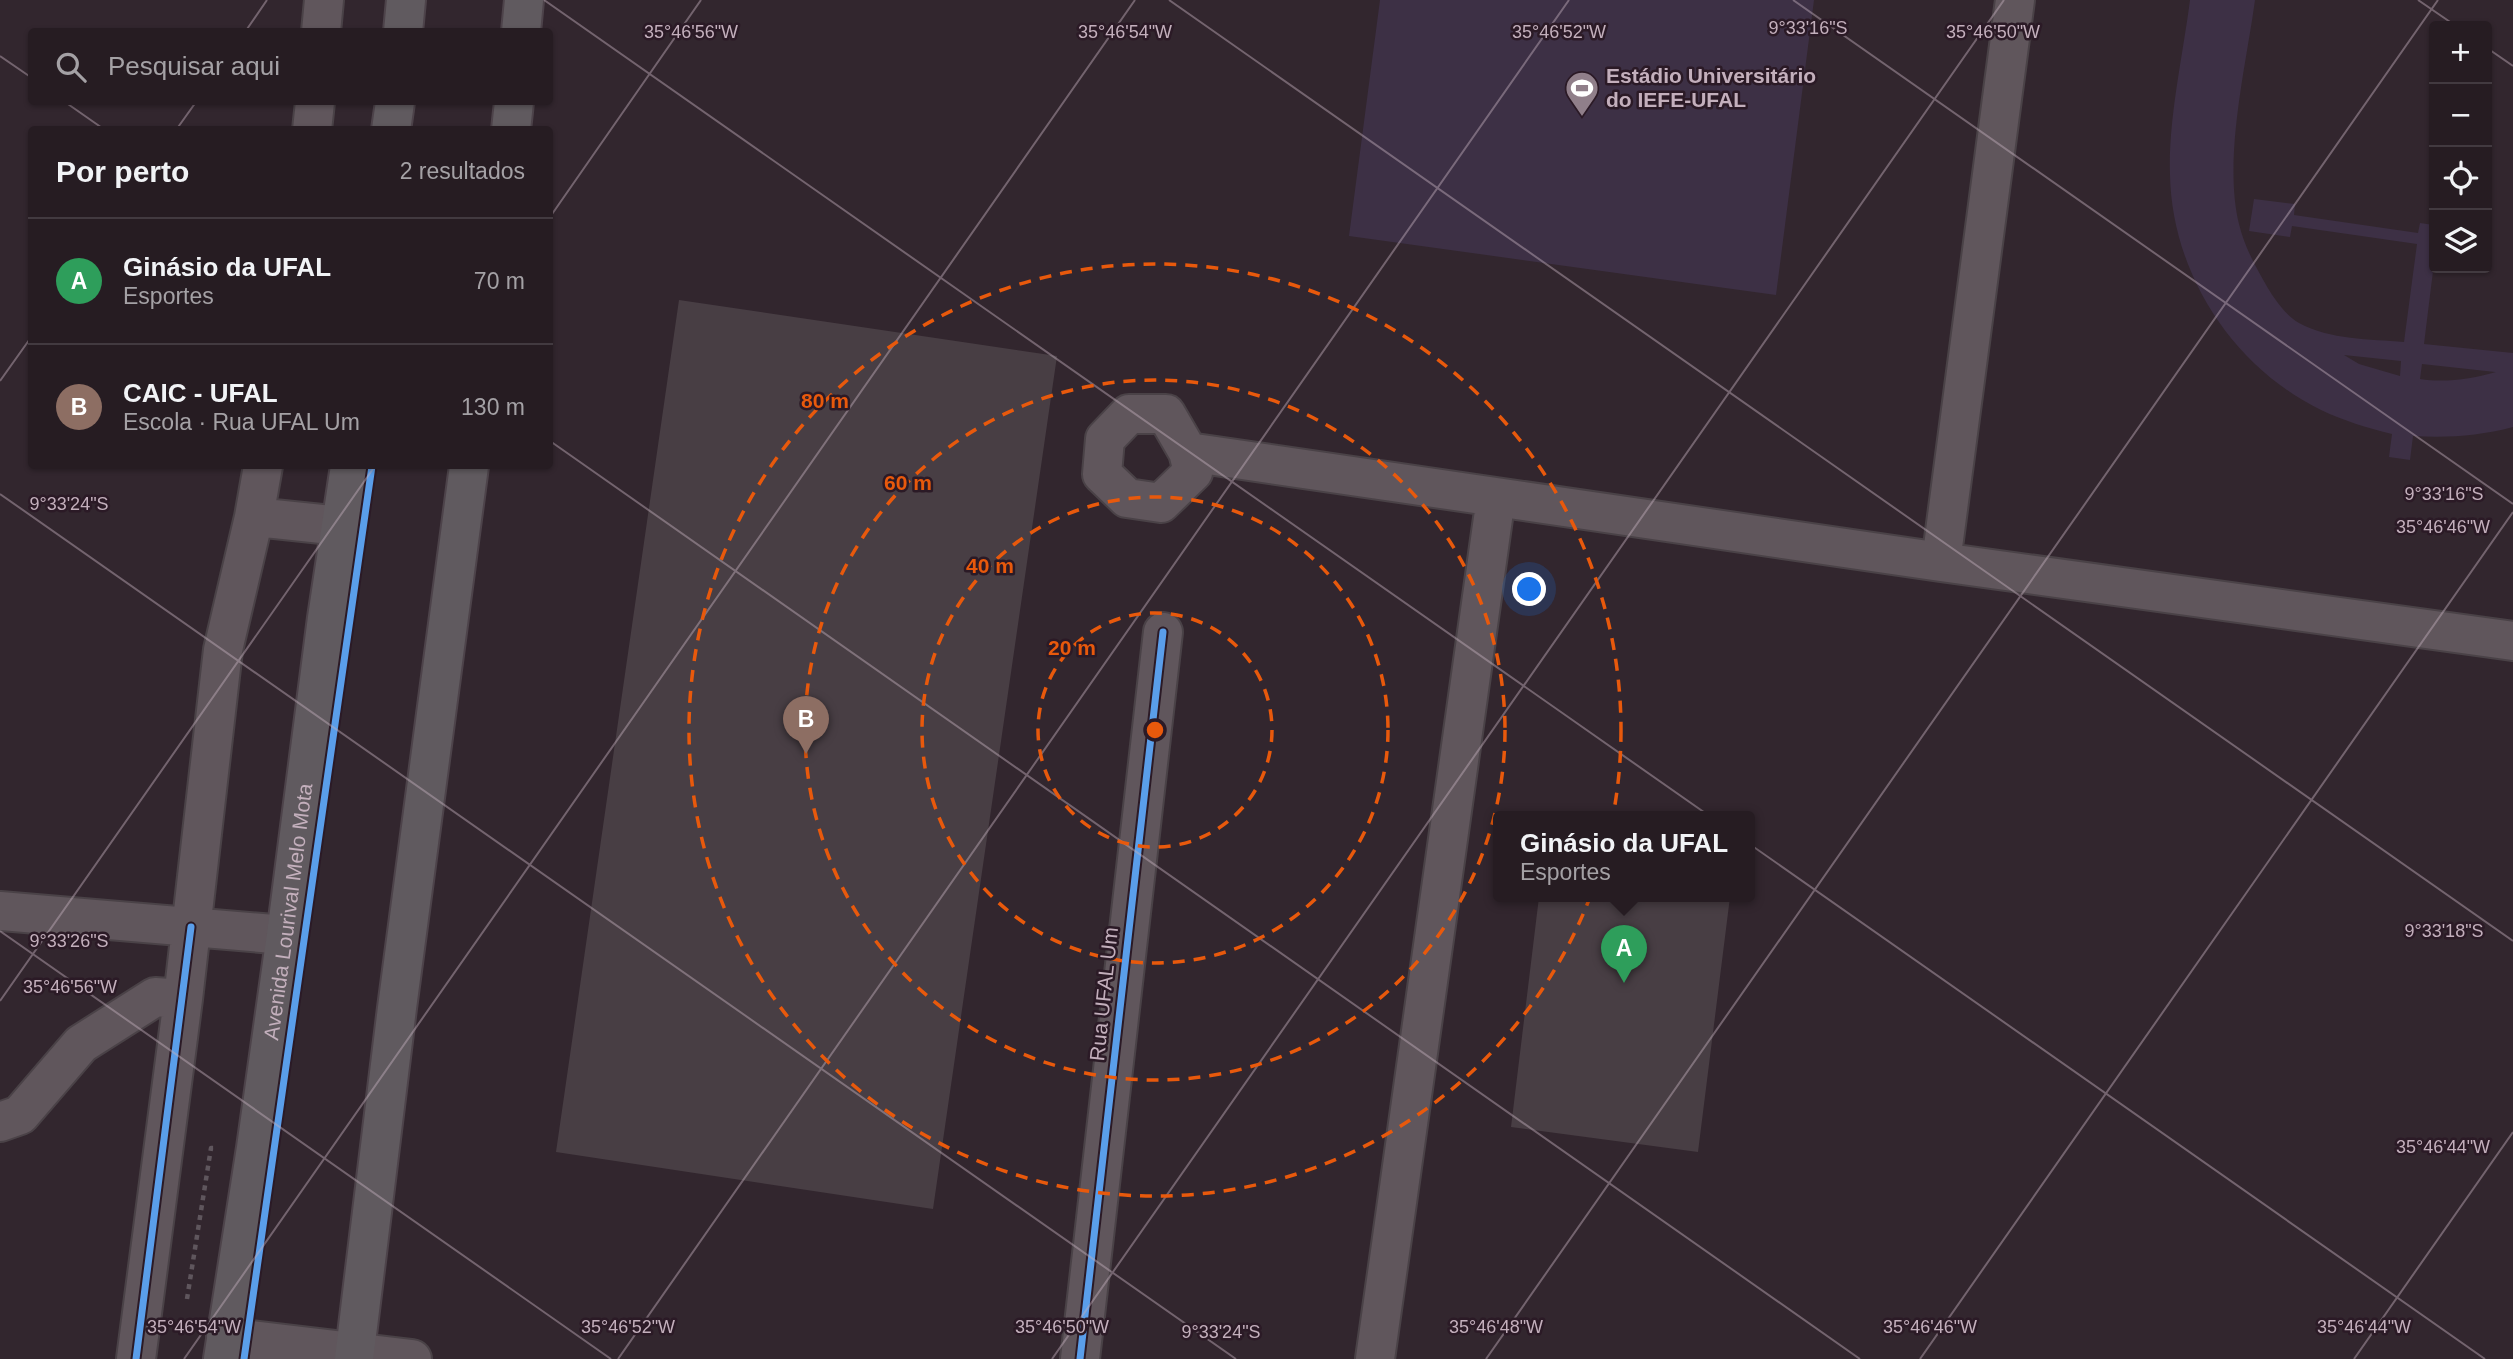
<!DOCTYPE html>
<html lang="pt">
<meta charset="utf-8">
<style>
:root{--surface:#261c22;--page:#2e252a;--text:#f1f3f6;--muted:#a4a1a5;--line:#423a40;--accent:#db2777}
body{margin:0;font-family:Helvetica,sans-serif;background:var(--page);color:var(--text)}
.controls{position:absolute;right:21px;top:21px;display:grid;overflow:hidden;border-radius:7px;box-shadow:0 2px 5px #0004}
.controls button{width:63px;height:63px;display:grid;place-items:center;padding:0;border:0;border-bottom:2px solid var(--line);background:var(--surface);color:var(--text);font:35px sans-serif}
.you{position:absolute;left:1530px;top:590px;width:24px;height:24px;margin:-18px;border:5px solid #fff;border-radius:50%;background:#1a73e8;box-shadow:0 0 0 10px #1a73e833}
.badge{display:grid;place-items:center;width:46px;height:46px;border-radius:50%;background:var(--accent);color:#fff;font-size:23px;font-weight:700}
.pin{position:absolute;translate:-50% -58px;filter:drop-shadow(0 2px 4px #0008)}
.pin::after{content:'';position:absolute;top:37px;width:24px;height:21px;background:inherit;clip-path:polygon(0 0,100% 0,50% 100%)}
.popup{position:absolute;left:1493px;top:811px;width:262px;height:91px;box-sizing:border-box;display:grid;place-content:center;border-radius:7px;background:var(--surface);filter:drop-shadow(0 2px 5px #0005);font-size:23px;white-space:nowrap;color:var(--muted)}
.popup b{font-size:26px;color:var(--text)}
.popup::after{content:'';position:absolute;left:50%;top:100%;margin-left:-14px;border:14px solid transparent;border-top-color:var(--surface)}
.list{margin:0;padding:0;list-style:none}
h2{display:flex;justify-content:space-between;align-items:center;height:91px;margin:0;padding:0 28px;font-size:30px}
h2 small{font-size:23px;font-weight:400;color:var(--muted)}
.list li{display:grid;grid-template-columns:46px 1fr auto;gap:21px;align-items:center;box-sizing:border-box;height:126px;padding:0 28px;border-top:2px solid var(--line)}
.list b{display:block;font-size:26px;white-space:nowrap}
.list p{margin:0;font-size:23px;white-space:nowrap;color:var(--muted)}
.list em{font-size:23px;font-style:normal;color:var(--muted)}
.icon{flex:none;width:38px;height:38px;fill:none;stroke:currentColor;stroke-width:2;stroke-linecap:round;stroke-linejoin:round}
.map{position:relative;flex:none;width:2513px;height:1359px;overflow:hidden}
.search{position:absolute;background:var(--surface);box-shadow:0 2px 5px #0004;left:28px;top:28px;width:525px;height:77px;display:flex;align-items:center;gap:18px;box-sizing:border-box;padding:0 24px;border-radius:7px;color:var(--muted);font-size:26px}
.panel{position:absolute;background:var(--surface);box-shadow:0 2px 5px #0004;left:28px;top:126px;width:525px;height:343px;border-radius:7px}
.map>svg:first-child{display:block}
.green{fill:#3d3045;fill-rule:evenodd}
.building{fill:#483e44}
.lines{fill:none;stroke-linecap:round;stroke-linejoin:round}
.minor-casing{stroke:#4a4247;stroke-width:42}
.highway-casing{stroke:#4d434a;stroke-width:42}
.path{stroke:#5f565d;stroke-width:4.5;stroke-dasharray:5 5;stroke-linecap:butt}
.minor{stroke:#60565c;stroke-width:38}
.highway{stroke:#605a5f;stroke-width:38}
.cycleway-casing{stroke:#2b1a26;stroke-width:11}
.cycleway{stroke:#5a9eea;stroke-width:7}
.ticks{fill:none;stroke:#c3afbc;stroke-width:2;stroke-opacity:0.45}
.ring{fill:none;stroke:#e8590c;stroke-width:3.5;stroke-dasharray:12 9}
.labels{text-anchor:middle;stroke-width:5;stroke-linejoin:round;paint-order:stroke}
.poi-label{font-size:21px;font-weight:bold;fill:#c3afbc;stroke:#2b1a26;text-anchor:start}
.street-label{font-size:21px;fill:#c3afbc;stroke:#2b1a26}
.ticks-label{font-size:18px;text-anchor:middle;fill:#c3afbc;stroke:#2b1a26;stroke-width:5;stroke-linejoin:round;paint-order:stroke}
.centre{fill:#e8590c;stroke:#2b1a26;stroke-width:3.5}
.ring-label{font-size:21px;text-anchor:middle;font-weight:bold;fill:#e8590c;stroke:#2b1a26;stroke-width:5;stroke-linejoin:round;paint-order:stroke}
</style>
<div class="map">
<svg width="2513" height="1359" viewBox="0 0 2513 1359">
<rect width="100%" height="100%" fill="#32262e"/>
<path class="green" d="M1380,0H1814L1776,295L1349,236Z
M2190,0H2255C2246,67 2223,158 2239,224C2244,245 2254,264 2265,283C2272,296 2286,316 2299,323C2330,340 2370,339 2404,342L2417,244L2292,226L2290,237L2249,231L2254,199L2295,204L2294,215L2418,233L2420,223L2434,225V263L2424,344L2513,353V427C2479,436 2448,438 2413,436L2410,460L2389,457L2392,434C2368,428 2344,421 2321,410C2233,367 2172,274 2170,175C2168,120 2183,55 2190,0ZM2344,355L2401,361L2400,376L2359,364ZM2422,364L2495,372H2496C2472,379 2444,383 2420,379Z"/>
<path class="building" d="M679,300L1057,356L933,1209L556,1152Z
M1539,897H1730L1698,1152L1511,1127Z"/>
<g class="lines">
<defs>
<path id="minor" d="M321,32L324,0
M312,130L315,102
M1129,414H1166L1188,452L1193,472L1161,503L1127,498L1102,474L1105,439Z
M1188,452L1941,562L2513,641
M254,517L341,526
M1941,562L2015,0
M0,911L286,935
M0,1122L20,1115L81,1044L155,997L183,999
M226,1337L412,1359
M136,1359L183,999L223,650L254,517L263,466
M1080,1359L1163,632
M1375,1359L1496,497"/>
<g id="highway">
<path d="M403,32L406,0"/>
<path d="M521,32L524,0"/>
<path d="M391,130L395,102"/>
<path d="M511,130L514,102"/>
<path id="s1" d="M223,1359L256,1148L286,935L327,618L350,466"/>
<path d="M354,1359L397,1008L469,466"/>
</g>
</defs>
<use href="#minor" class="minor-casing"/>
<use href="#highway" class="highway-casing"/>
<path class="path" d="M187,1299L211,1148H217"/>
<use href="#minor" class="minor"/>
<use href="#highway" class="highway"/>
<defs>
<path id="cycleway" d="M136,1359L191,927
M244,1359L372,466
M1080,1359L1163,632"/>
</defs>
<use href="#cycleway" class="cycleway-casing"/>
<use href="#cycleway" class="cycleway"/>
</g>
<path class="ticks" d="M544,0L2485,1359M1169,0L2513,941M1793,0L2513,504M2418,0L2456,26M245,32L267,0M2487,48L2513,66M0,56L32,78M65,102L105,130M176,130L196,102M550,217L701,0M0,381L32,336M550,441L1860,1359M0,494L1236,1359M0,931L611,1359M0,1001L375,466M184,1359L1135,0M618,1359L1569,0M1052,1359L2004,0M1486,1359L2438,0M1920,1359L2513,512M2354,1359L2513,1132"/>
<g class="ring">
<circle cx="1155" cy="730" r="117"/>
<circle cx="1155" cy="730" r="233"/>
<circle cx="1155" cy="730" r="350"/>
<circle cx="1155" cy="730" r="466"/>
</g>
<defs>
<symbol id="stadium-pin" viewBox="-11 -11 22 30"><path d="M0 17L-7.5 6A9.5 9.5 0 1 1 7.5 6Z" fill="#907f8a" stroke="#2b1a26"/><path d="M0-5a6.5 5 0 1 0 0 10a6.5 5 0 1 0 0-10ZM-3.5-1.8h7v3.6h-7Z" fill="#fff"/></symbol>
</defs>
<g fill-rule="evenodd">
<use href="#stadium-pin" x="1563" y="69" width="38" height="52"/>
</g>
<g class="labels">
<g class="poi-label">
<text x="1606" y="83">Estádio Universitário<tspan x="1606" dy="24">do IEFE-UFAL</tspan></text>
</g>
<g class="street-label">
<text dy="7" stroke="none"><textPath href="#s1" startOffset="452">Avenida Lourival Melo Mota</textPath></text>
<text transform="translate(1104 994) rotate(-84)" y="7">Rua UFAL Um</text>
</g>
</g>
<g class="ticks-label">
<text x="1808" y="34">9°33'16"S</text>
<text x="691" y="38">35°46'56"W</text>
<text x="1125" y="38">35°46'54"W</text>
<text x="1559" y="38">35°46'52"W</text>
<text x="1993" y="38">35°46'50"W</text>
<text x="2444" y="500">9°33'16"S</text>
<text x="69" y="510">9°33'24"S</text>
<text x="2443" y="533">35°46'46"W</text>
<text x="2444" y="937">9°33'18"S</text>
<text x="69" y="947">9°33'26"S</text>
<text x="70" y="993">35°46'56"W</text>
<text x="2443" y="1153">35°46'44"W</text>
<text x="194" y="1333">35°46'54"W</text>
<text x="628" y="1333">35°46'52"W</text>
<text x="1062" y="1333">35°46'50"W</text>
<text x="1496" y="1333">35°46'48"W</text>
<text x="1930" y="1333">35°46'46"W</text>
<text x="2364" y="1333">35°46'44"W</text>
<text x="1221" y="1338">9°33'24"S</text>
</g>
<circle cx="1155" cy="730" r="10" class="centre"/>
<g class="ring-label">
<text x="825" y="408">80 m</text>
<text x="908" y="490">60 m</text>
<text x="990" y="573">40 m</text>
<text x="1072" y="655">20 m</text>
</g>
</svg>
<div class="controls">
<button>+</button>
<button>−</button>
<button><svg class="icon" aria-label="locate" viewBox="0 0 24 24"><circle cx="12" cy="12" r="6"/><path d="M12 2v4M12 18v4M2 12h4M18 12h4"/></svg></button>
<button><svg class="icon" aria-label="layers" viewBox="0 0 24 24"><path d="M12 4l9 5-9 5-9-5zM3 14l9 5 9-5"/></svg></button>
</div>
<div class="you"></div>
<div class="pin badge" style="left:1624px;top:983px;background:#2e9e5b">A</div>
<div class="popup"><b>Ginásio da UFAL</b>Esportes</div>
<div class="pin badge" style="left:806px;top:754px;background:#8d6e63">B</div>
<div class="search"><svg class="icon" aria-label="search" viewBox="0 0 24 24"><circle cx="10" cy="10" r="6"/><path d="M15 15l6 6"/></svg>Pesquisar aqui</div>
<section class="panel">
<h2>Por perto<small>2 resultados</small></h2>
<ul class="list">
<li><span class="badge" style="background:#2e9e5b">A</span><div><b>Ginásio da UFAL</b><p>Esportes</p></div><em>70 m</em></li>
<li><span class="badge" style="background:#8d6e63">B</span><div><b>CAIC - UFAL</b><p>Escola · Rua UFAL Um</p></div><em>130 m</em></li>
</ul>
</section>
</div>
